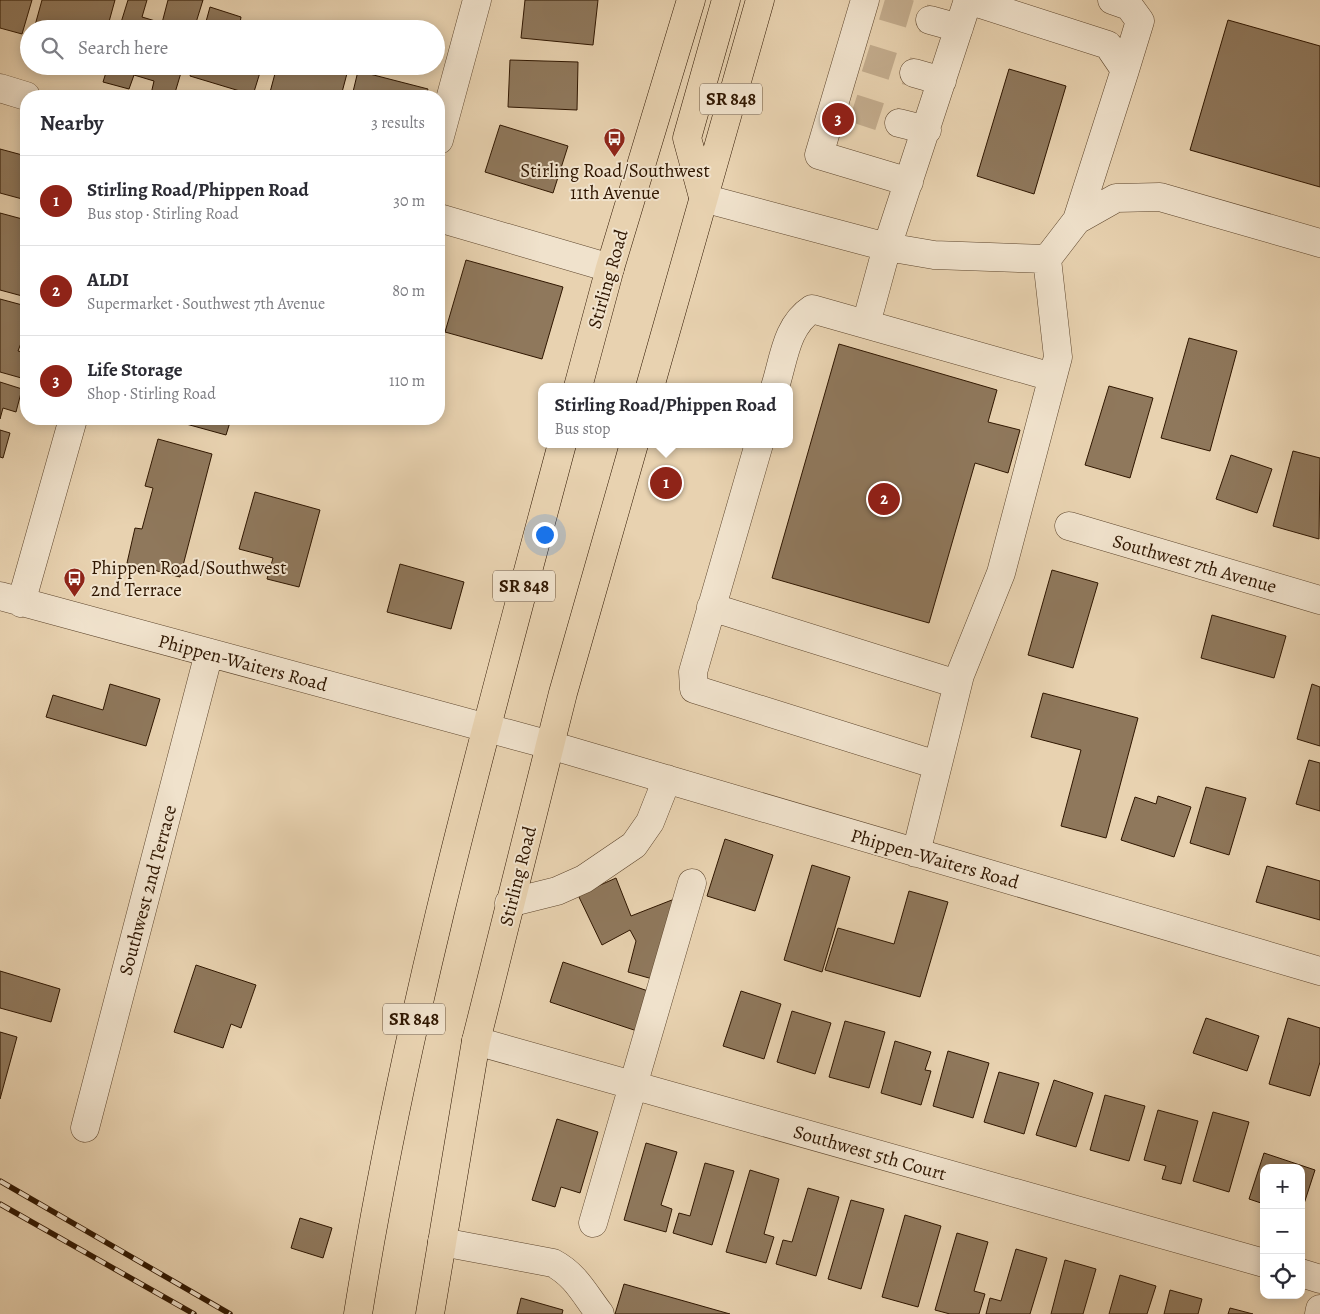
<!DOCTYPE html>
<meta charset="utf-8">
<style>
:root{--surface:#fff;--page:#f7f7f7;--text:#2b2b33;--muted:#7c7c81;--line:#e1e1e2;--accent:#8f2418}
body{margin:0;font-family:Alegreya,serif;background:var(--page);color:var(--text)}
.controls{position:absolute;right:15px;bottom:15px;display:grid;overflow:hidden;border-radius:10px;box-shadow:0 2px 12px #0003}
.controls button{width:45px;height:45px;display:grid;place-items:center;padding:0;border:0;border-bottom:1px solid var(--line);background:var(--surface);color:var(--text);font:25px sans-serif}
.you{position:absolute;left:544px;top:534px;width:18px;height:18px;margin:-12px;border:4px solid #fff;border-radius:50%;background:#1a73e8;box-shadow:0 0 0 8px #1a73e833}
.badge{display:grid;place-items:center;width:32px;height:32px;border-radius:50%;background:var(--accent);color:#fff;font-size:16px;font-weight:700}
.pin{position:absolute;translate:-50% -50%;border:2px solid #fff;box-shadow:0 1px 5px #0006}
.popup{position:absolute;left:538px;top:383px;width:255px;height:65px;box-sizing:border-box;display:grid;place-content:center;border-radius:10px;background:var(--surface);filter:drop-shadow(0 1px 4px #0005);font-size:16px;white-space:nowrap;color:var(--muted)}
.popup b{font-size:19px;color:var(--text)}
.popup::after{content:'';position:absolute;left:50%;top:100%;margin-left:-10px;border:10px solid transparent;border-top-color:var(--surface)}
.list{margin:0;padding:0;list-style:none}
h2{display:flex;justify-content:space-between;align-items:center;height:65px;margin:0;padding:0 20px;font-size:21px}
h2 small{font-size:16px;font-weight:400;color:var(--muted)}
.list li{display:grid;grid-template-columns:32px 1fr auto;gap:15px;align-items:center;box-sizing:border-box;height:90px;padding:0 20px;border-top:1px solid var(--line)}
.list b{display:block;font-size:19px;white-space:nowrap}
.list p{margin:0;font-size:16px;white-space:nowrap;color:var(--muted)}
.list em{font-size:16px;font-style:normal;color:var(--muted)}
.icon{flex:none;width:28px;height:28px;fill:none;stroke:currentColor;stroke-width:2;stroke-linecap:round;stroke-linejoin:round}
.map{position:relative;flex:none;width:1320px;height:1314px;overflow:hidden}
.search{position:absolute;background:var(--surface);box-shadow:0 2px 12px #0003;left:20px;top:20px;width:425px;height:55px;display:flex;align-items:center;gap:12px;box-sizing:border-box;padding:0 18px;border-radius:28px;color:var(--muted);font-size:19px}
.panel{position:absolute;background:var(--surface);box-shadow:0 2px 12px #0003;left:20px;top:90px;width:425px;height:335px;border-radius:20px}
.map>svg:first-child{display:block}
.building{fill:#8f785c;stroke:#2f1600}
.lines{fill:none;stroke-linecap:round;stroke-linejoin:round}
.minor-tunnel{stroke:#c3ac8d;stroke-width:28;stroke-dasharray:28 14;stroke-linecap:butt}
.minor-casing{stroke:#5d452c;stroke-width:29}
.major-casing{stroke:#2f1600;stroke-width:29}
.minor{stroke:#f0e2cc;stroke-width:28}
.major{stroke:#e8d2b0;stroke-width:28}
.rail-casing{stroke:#2f1600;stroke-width:5.5}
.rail{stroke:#f0e2cc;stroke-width:4;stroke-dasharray:11;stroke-linecap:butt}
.labels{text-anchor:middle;stroke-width:4;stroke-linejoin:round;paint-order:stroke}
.shield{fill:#f0e2cc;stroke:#69533d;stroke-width:1}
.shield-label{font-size:18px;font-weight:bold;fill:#2f1600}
.poi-label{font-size:19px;fill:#2f1600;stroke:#f0e2cc}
.street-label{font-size:19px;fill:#2f1600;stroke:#f0e2cc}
</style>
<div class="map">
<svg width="1320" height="1314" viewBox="0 0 1320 1314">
<rect width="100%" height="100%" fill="#e8d2b0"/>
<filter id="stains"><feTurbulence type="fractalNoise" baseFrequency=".004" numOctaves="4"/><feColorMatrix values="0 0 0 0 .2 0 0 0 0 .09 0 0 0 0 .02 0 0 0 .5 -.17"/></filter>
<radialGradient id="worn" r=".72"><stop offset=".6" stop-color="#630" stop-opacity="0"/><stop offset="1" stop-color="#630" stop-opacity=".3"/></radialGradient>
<path class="building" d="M0,0H32L22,34L0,28Z
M42,0H115L107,29H34Z
M128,0H147L142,17L162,23L168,0H203L194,29H119Z
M525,0H598L593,45L521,38Z
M210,7L241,17L239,29H204Z
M1228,20L1320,46V187L1190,150Z
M510,60L578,62L577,110L508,107Z
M108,66H183L174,96L151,94L154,81L134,75L129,89L103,82Z
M193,66H262L253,95L190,76Z
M277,66H349L341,96H269Z
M1009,69L1066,86L1034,194L977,176Z
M358,71L428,89L426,96H352Z
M500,125L568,146L553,193L485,172Z
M0,149L26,156V200L0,193Z
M0,213L26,220V297L0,290Z
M466,260L563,287L542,359L445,332Z
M0,299L26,306V330L18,351L26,353L25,379L0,372Z
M1189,338L1237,351L1210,451L1161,438Z
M839,344L997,390L988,422L1020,430L1008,473L975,463L929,623L772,578Z
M0,382L22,389L16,412L3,408L0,419Z
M1109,386L1153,398L1130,478L1085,465Z
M168,419H231L226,435Z
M0,430L10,433L3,458L0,457Z
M158,439L212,454L180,577L127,563L135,528L142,529L153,488L145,486Z
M1293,451L1320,458L1319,539L1273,526Z
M1231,455L1272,469L1257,513L1216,499Z
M255,492L320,510L299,587L267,579L273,558L239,549Z
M400,564L464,582L451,629L387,612Z
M1052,570L1098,583L1073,668L1028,655Z
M1212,615L1286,636L1274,678L1201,658Z
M110,684L160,699L146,746L46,717L53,695L103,710Z
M1312,684L1320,687V746L1297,739Z
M1043,693L1138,718L1106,838L1061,826L1081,750L1031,737Z
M1309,760L1320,763V811L1296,804Z
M1206,787L1246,798L1229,855L1190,843Z
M1158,796L1191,807L1174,857L1121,840L1135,797L1156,804Z
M725,839L773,855L755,911L707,896Z
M812,865L850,877L822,972L784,960Z
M1267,866L1320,881V920L1256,902Z
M616,878L631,916L677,898L656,980L628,972L636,941L630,930L602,945L578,895Z
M909,891L948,902L920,997L825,970L838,928L894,944Z
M563,962L651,992L637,1031L550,1002Z
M196,965L256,985L241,1028L231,1024L223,1048L174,1032Z
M0,971L60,989L51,1022L0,1008Z
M741,991L781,1004L764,1059L723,1046Z
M792,1011L831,1023L815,1074L777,1062Z
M1206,1018L1259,1036L1247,1071L1193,1053Z
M1288,1018L1320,1028V1062L1310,1096L1269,1084Z
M845,1021L885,1032L869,1088L829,1077Z
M0,1032L17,1037L0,1099Z
M895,1041L931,1052L925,1070L931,1071L921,1105L881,1093Z
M948,1051L989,1063L973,1118L933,1106Z
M999,1072L1039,1083L1024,1134L984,1122Z
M1054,1080L1093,1093L1076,1147L1036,1135Z
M1105,1095L1145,1106L1129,1161L1090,1150Z
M1158,1110L1198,1121L1181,1184L1162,1179L1166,1166L1144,1160Z
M1213,1112L1249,1122L1229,1192L1193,1181Z
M557,1119L598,1132L580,1193L561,1187L555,1207L532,1200Z
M646,1143L677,1152L661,1205L672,1209L666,1232L624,1220Z
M1264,1153L1315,1170L1301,1213V1168H1264V1204L1249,1199Z
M705,1163L734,1171L712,1245L673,1233L679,1213L690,1216Z
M750,1170L779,1179L764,1234L774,1237L766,1263L726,1252Z
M808,1188L839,1197L816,1276L776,1264L783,1240L792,1242Z
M851,1200L884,1209L861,1289L828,1279Z
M905,1215L941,1226L918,1307L882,1297Z
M300,1218L332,1228L323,1258L291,1248Z
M957,1233L988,1242L974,1291L985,1294L979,1314H950L935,1310Z
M1016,1249L1047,1258L1030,1314H986L990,1298L1001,1301Z
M1065,1260L1096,1269L1083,1314H1051Z
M1120,1275L1156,1286L1147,1314H1109Z
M624,1284L730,1314H615Z
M1170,1290L1202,1299L1198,1314H1164Z
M521,1298L563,1310L562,1314H517Z
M1230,1308L1253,1314H1228Z"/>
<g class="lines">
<path class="minor-tunnel" d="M883,6L930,20
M866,58L914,73
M853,108L899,123"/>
<defs>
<path id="minor" d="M865,0L819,155L909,182
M1112,0L1129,6L1140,21L1125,70
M930,20L959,28
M914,73L942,81
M0,88L26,96
M899,123L927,130
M439,140L477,0
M703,198L887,247L934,255L1047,259L1058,357L1001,573L960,675L916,853
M439,218L610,268
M1047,259L1077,220L1116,198L1160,197L1320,243
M866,324L887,247L968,0L1108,45L1125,70L1077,220
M775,387C784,359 786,326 812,309L1052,377
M759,444L693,672L694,689L937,765
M1069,526L1320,600
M0,596L550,745L1320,971
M21,603L73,419
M711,607L957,684
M509,903L557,891L584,879L634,845L650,822L667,779
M476,1041L1264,1263
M85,1128L209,653
M593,1223L692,883
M442,1242L553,1263C576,1275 585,1295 600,1314
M1301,1273L1320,1279
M1319,1314L1320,1309"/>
<path id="major" d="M703,197L687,138L726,0
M578,387L610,268L691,0
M650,387L760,0
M358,1314C405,1019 485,732 562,444
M430,1314L476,1041L563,693L634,444"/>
</defs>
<use href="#minor" class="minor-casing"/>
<use href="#major" class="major-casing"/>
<use href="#minor" class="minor"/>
<use href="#major" class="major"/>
<defs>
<path id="rail" d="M0,1181L230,1314
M0,1204L194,1314"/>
</defs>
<use href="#rail" class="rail-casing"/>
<use href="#rail" class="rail"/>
</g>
<defs>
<symbol id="bus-pin" viewBox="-11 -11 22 30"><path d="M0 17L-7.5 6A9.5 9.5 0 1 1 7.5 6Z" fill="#8f2418" stroke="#f0e2cc"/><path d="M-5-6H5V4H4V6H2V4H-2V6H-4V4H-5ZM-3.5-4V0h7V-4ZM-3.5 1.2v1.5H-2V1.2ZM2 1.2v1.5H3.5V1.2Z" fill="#fff"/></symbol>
</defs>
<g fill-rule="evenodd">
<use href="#bus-pin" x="602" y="126" width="25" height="34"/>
<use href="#bus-pin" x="62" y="566" width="25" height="34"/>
</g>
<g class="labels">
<g class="shield">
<rect x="700" y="83.5" width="62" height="31" rx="4"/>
<rect x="493" y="570.5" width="62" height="31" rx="4"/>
<rect x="383" y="1003.5" width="62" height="31" rx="4"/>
</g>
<g class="shield-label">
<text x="731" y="105">SR 848</text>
<text x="524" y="592">SR 848</text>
<text x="414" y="1025">SR 848</text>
</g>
<g class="poi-label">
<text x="615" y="177">Stirling Road/Southwest<tspan x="615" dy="22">11th Avenue</tspan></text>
<text x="91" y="574" text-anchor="start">Phippen Road/Southwest<tspan x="91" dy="22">2nd Terrace</tspan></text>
</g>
<g class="street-label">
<text transform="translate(607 279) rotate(-74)" y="7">Stirling Road</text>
<text transform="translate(1195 563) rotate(16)" y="7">Southwest 7th Avenue</text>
<text transform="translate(243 662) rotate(15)" y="7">Phippen-Waiters Road</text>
<text transform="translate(935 858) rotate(16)" y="7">Phippen-Waiters Road</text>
<text transform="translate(517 876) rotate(-76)" y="7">Stirling Road</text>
<text transform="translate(147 890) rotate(-75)" y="7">Southwest 2nd Terrace</text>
<text transform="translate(870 1152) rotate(16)" y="7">Southwest 5th Court</text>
</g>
</g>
<rect width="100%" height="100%" filter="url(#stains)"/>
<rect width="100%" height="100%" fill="url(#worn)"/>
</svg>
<div class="controls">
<button>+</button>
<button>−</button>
<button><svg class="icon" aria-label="locate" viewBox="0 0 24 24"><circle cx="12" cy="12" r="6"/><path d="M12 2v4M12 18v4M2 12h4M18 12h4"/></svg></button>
</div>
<div class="you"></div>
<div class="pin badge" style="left:666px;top:483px">1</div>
<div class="popup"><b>Stirling Road/Phippen Road</b>Bus stop</div>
<div class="pin badge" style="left:884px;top:499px">2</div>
<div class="pin badge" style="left:838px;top:119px">3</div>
<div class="search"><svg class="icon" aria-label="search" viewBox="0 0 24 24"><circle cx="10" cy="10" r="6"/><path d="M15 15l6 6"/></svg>Search here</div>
<section class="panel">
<h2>Nearby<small>3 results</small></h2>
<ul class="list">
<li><span class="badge">1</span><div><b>Stirling Road/Phippen Road</b><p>Bus stop · Stirling Road</p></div><em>30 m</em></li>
<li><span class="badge">2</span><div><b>ALDI</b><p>Supermarket · Southwest 7th Avenue</p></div><em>80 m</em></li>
<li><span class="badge">3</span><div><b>Life Storage</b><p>Shop · Stirling Road</p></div><em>110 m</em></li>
</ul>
</section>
</div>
